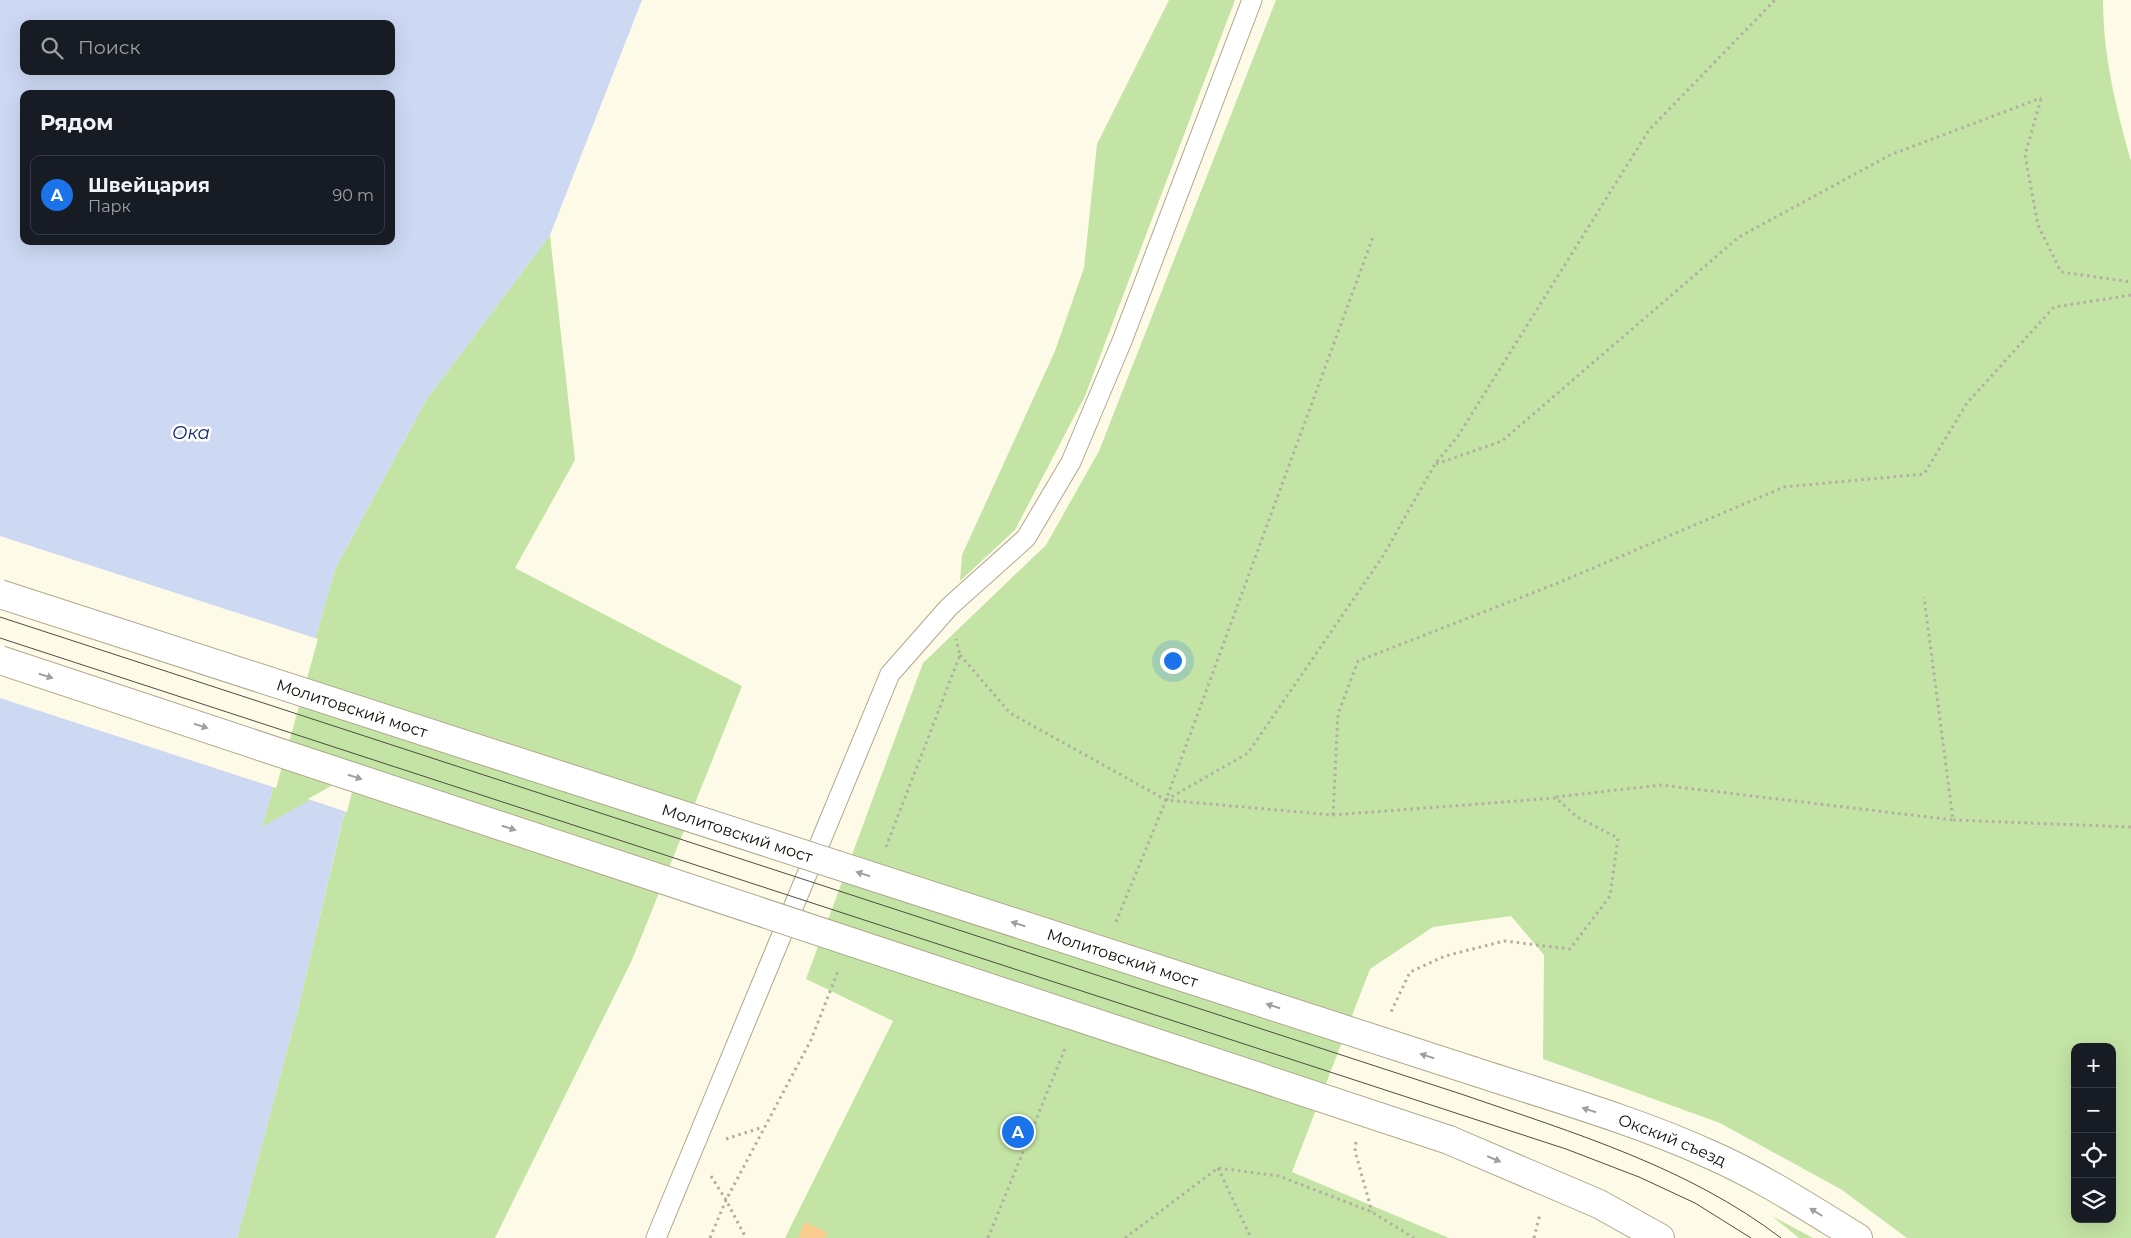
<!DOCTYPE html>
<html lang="ru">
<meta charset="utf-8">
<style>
:root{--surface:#171b24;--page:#20242c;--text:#f1f3f6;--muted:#9ea1a6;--line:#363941;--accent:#1a73e8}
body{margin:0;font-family:Montserrat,sans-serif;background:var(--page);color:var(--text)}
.controls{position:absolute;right:15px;bottom:15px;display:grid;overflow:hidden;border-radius:10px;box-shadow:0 5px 20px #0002}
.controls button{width:45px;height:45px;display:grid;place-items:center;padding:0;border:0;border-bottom:1px solid var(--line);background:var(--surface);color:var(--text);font:25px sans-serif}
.you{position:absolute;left:1172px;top:660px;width:18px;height:18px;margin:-12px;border:4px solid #fff;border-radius:50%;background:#1a73e8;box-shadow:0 0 0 8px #1a73e833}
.badge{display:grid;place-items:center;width:32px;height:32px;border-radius:50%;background:var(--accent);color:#fff;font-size:16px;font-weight:700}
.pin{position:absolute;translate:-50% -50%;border:2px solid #fff;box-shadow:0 1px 5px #0006}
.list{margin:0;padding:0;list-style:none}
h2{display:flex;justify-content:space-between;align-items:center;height:65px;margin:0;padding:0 20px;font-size:21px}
h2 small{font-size:16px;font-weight:400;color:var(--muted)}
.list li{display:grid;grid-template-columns:32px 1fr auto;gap:15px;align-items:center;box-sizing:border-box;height:80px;margin:0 10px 10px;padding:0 10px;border:1px solid var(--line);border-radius:10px}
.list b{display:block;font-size:19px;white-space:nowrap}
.list p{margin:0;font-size:16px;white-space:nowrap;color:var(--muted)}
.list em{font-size:16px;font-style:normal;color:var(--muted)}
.icon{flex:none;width:28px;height:28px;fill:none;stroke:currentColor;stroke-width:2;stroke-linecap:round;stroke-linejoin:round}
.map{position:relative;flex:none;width:2131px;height:1238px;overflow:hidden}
.search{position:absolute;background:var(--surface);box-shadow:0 5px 20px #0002;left:20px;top:20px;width:375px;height:55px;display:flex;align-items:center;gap:12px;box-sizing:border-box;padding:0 18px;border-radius:10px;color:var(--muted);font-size:19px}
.panel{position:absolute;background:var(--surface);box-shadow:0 5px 20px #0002;left:20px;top:90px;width:375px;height:155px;border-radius:10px}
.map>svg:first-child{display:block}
.green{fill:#c4e4a5;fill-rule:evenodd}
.water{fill:#cdd9f3;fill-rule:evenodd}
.pier{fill:#fefae8}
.building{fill:#f8cc8c}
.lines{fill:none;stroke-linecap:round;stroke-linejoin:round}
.service-casing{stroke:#afa88c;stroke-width:21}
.primary-casing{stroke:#afa88c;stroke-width:30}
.path{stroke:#b3afa0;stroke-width:3;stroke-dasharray:2.5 4;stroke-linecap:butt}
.service{stroke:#fff;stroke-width:19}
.primary{stroke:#fff;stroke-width:28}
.tram{stroke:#504c41;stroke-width:1}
.primary-bridge-casing{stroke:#afa88c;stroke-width:30;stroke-linecap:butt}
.primary-bridge{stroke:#fff;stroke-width:28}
.oneway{fill:#a09f9b}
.labels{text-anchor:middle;stroke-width:5;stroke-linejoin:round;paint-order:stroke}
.street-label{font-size:16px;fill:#110e05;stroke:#fff}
.water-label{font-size:18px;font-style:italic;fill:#0e276d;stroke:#fff}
</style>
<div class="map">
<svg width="2131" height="1238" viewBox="0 0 2131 1238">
<rect width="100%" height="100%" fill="#fefae8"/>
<path class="green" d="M1169,0H1235L1085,396L1015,530L960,581L962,555L1055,351L1084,268L1097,144Z
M1276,0H2103C2103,55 2116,108 2131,161V1238H1907L1842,1190L1720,1123L1543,1059L1544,955L1511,916L1433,927L1370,969L1292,1172L1449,1238H785L893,1021L806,979L923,663L1046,545L1099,451ZM2075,1047H2112V1219H2075Z
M550,235L575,460L515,568L742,686L632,960L495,1238H237L298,1009L353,777L262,827L335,569L426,400Z
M1772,1216L1813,1238H1799Z"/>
<path class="water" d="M0,0H642L550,235L426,400L335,569L262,827L353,776L298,1009L237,1238H0ZM24,24H391V71H24ZM24,94H391V241H24Z"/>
<path class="pier" d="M0,536L318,639L276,788L0,698Z
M352,774L356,776L347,812L308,799Z"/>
<path class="building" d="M805,1222L828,1233L825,1238H798Z"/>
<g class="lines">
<defs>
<path id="service" d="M656,1238L890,674L949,607L1026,538L1071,462L1122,341L1252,0"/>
<g id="primary">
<path id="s1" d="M1473,1071C1552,1097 1634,1120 1709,1154C1762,1177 1809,1208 1858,1238"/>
<path d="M1449,1140L1599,1204L1660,1238"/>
</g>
</defs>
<use href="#service" class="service-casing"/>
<use href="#primary" class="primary-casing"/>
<path class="path" d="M2041,99L2025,155L2038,225L2061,272L2131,282
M1436,464L1502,441L1739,237L1890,155L2041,98
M960,655L1010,713L1166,800L1333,815L1556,798L1577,817L1618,838L1610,896L1570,949L1504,941L1445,956L1410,972L1391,1012
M1556,797L1661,785L1953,820L1924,597
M1166,800L1248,753L1383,556L1435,464L1458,436L1649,130L1775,0
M1333,815L1338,714L1358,661L1558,583L1784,487L1924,474L1967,403L2054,307L2131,295
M1953,820L2131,827
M886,847L960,655L956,639
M1116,922L1166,800L1373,237
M726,1139L763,1127
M1356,1142L1355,1151L1372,1212
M1218,1168L1251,1238
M711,1176L726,1200L746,1238
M710,1238L726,1200L811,1040L838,971
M988,1238L1066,1046
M1125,1238L1218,1168L1279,1176L1372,1212L1414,1238
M1534,1238L1540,1214"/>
<use href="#service" class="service"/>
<use href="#primary" class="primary"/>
<path class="tram" d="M0,617L1464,1095C1574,1133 1688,1167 1781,1238
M0,638L1566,1149L1639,1177L1695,1203L1751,1238"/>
<defs>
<g id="primary-bridge">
<path id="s2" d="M0,594L1473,1071"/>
<path d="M0,660L1449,1140"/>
</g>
</defs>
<use href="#primary-bridge" class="primary-bridge-casing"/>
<use href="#primary-bridge" class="primary-bridge"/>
</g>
<defs><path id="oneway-solid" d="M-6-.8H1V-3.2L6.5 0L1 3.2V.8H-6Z" transform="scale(1.25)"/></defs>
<g class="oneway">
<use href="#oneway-solid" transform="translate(46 676) rotate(18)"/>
<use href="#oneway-solid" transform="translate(201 726) rotate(18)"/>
<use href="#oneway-solid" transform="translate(355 777) rotate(18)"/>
<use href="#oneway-solid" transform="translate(509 828) rotate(18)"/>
<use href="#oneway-solid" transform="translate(863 874) rotate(-162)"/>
<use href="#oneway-solid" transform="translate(1018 924) rotate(-162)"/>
<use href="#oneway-solid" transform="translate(1273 1006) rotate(-162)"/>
<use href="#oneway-solid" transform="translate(1427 1056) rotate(-162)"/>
<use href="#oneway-solid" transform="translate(1589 1110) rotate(-162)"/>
<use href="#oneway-solid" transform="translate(1494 1159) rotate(23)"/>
<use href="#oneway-solid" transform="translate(1816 1212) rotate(-148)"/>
</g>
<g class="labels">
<g class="street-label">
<text dy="6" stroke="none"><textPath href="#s2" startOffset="370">Молитовский мост</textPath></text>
<text dy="6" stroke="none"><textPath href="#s2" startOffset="775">Молитовский мост</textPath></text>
<text dy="6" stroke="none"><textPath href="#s2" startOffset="1180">Молитовский мост</textPath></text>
<text dy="6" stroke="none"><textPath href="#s1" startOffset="211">Окский съезд</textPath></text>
</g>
<g class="water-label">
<text x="191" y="439">Ока</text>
</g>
</g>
</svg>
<div class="controls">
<button>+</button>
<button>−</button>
<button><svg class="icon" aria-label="locate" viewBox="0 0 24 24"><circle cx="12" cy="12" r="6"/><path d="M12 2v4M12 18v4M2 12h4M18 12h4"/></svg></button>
<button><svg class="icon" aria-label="layers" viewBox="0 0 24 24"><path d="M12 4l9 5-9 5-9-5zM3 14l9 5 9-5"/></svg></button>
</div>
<div class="you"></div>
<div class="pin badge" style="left:1018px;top:1132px">A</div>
<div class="search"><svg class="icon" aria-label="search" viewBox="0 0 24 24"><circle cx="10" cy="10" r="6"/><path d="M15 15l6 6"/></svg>Поиск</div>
<section class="panel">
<h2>Рядом<small></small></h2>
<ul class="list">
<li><span class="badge">A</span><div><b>Швейцария</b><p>Парк</p></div><em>90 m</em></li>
</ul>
</section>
</div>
